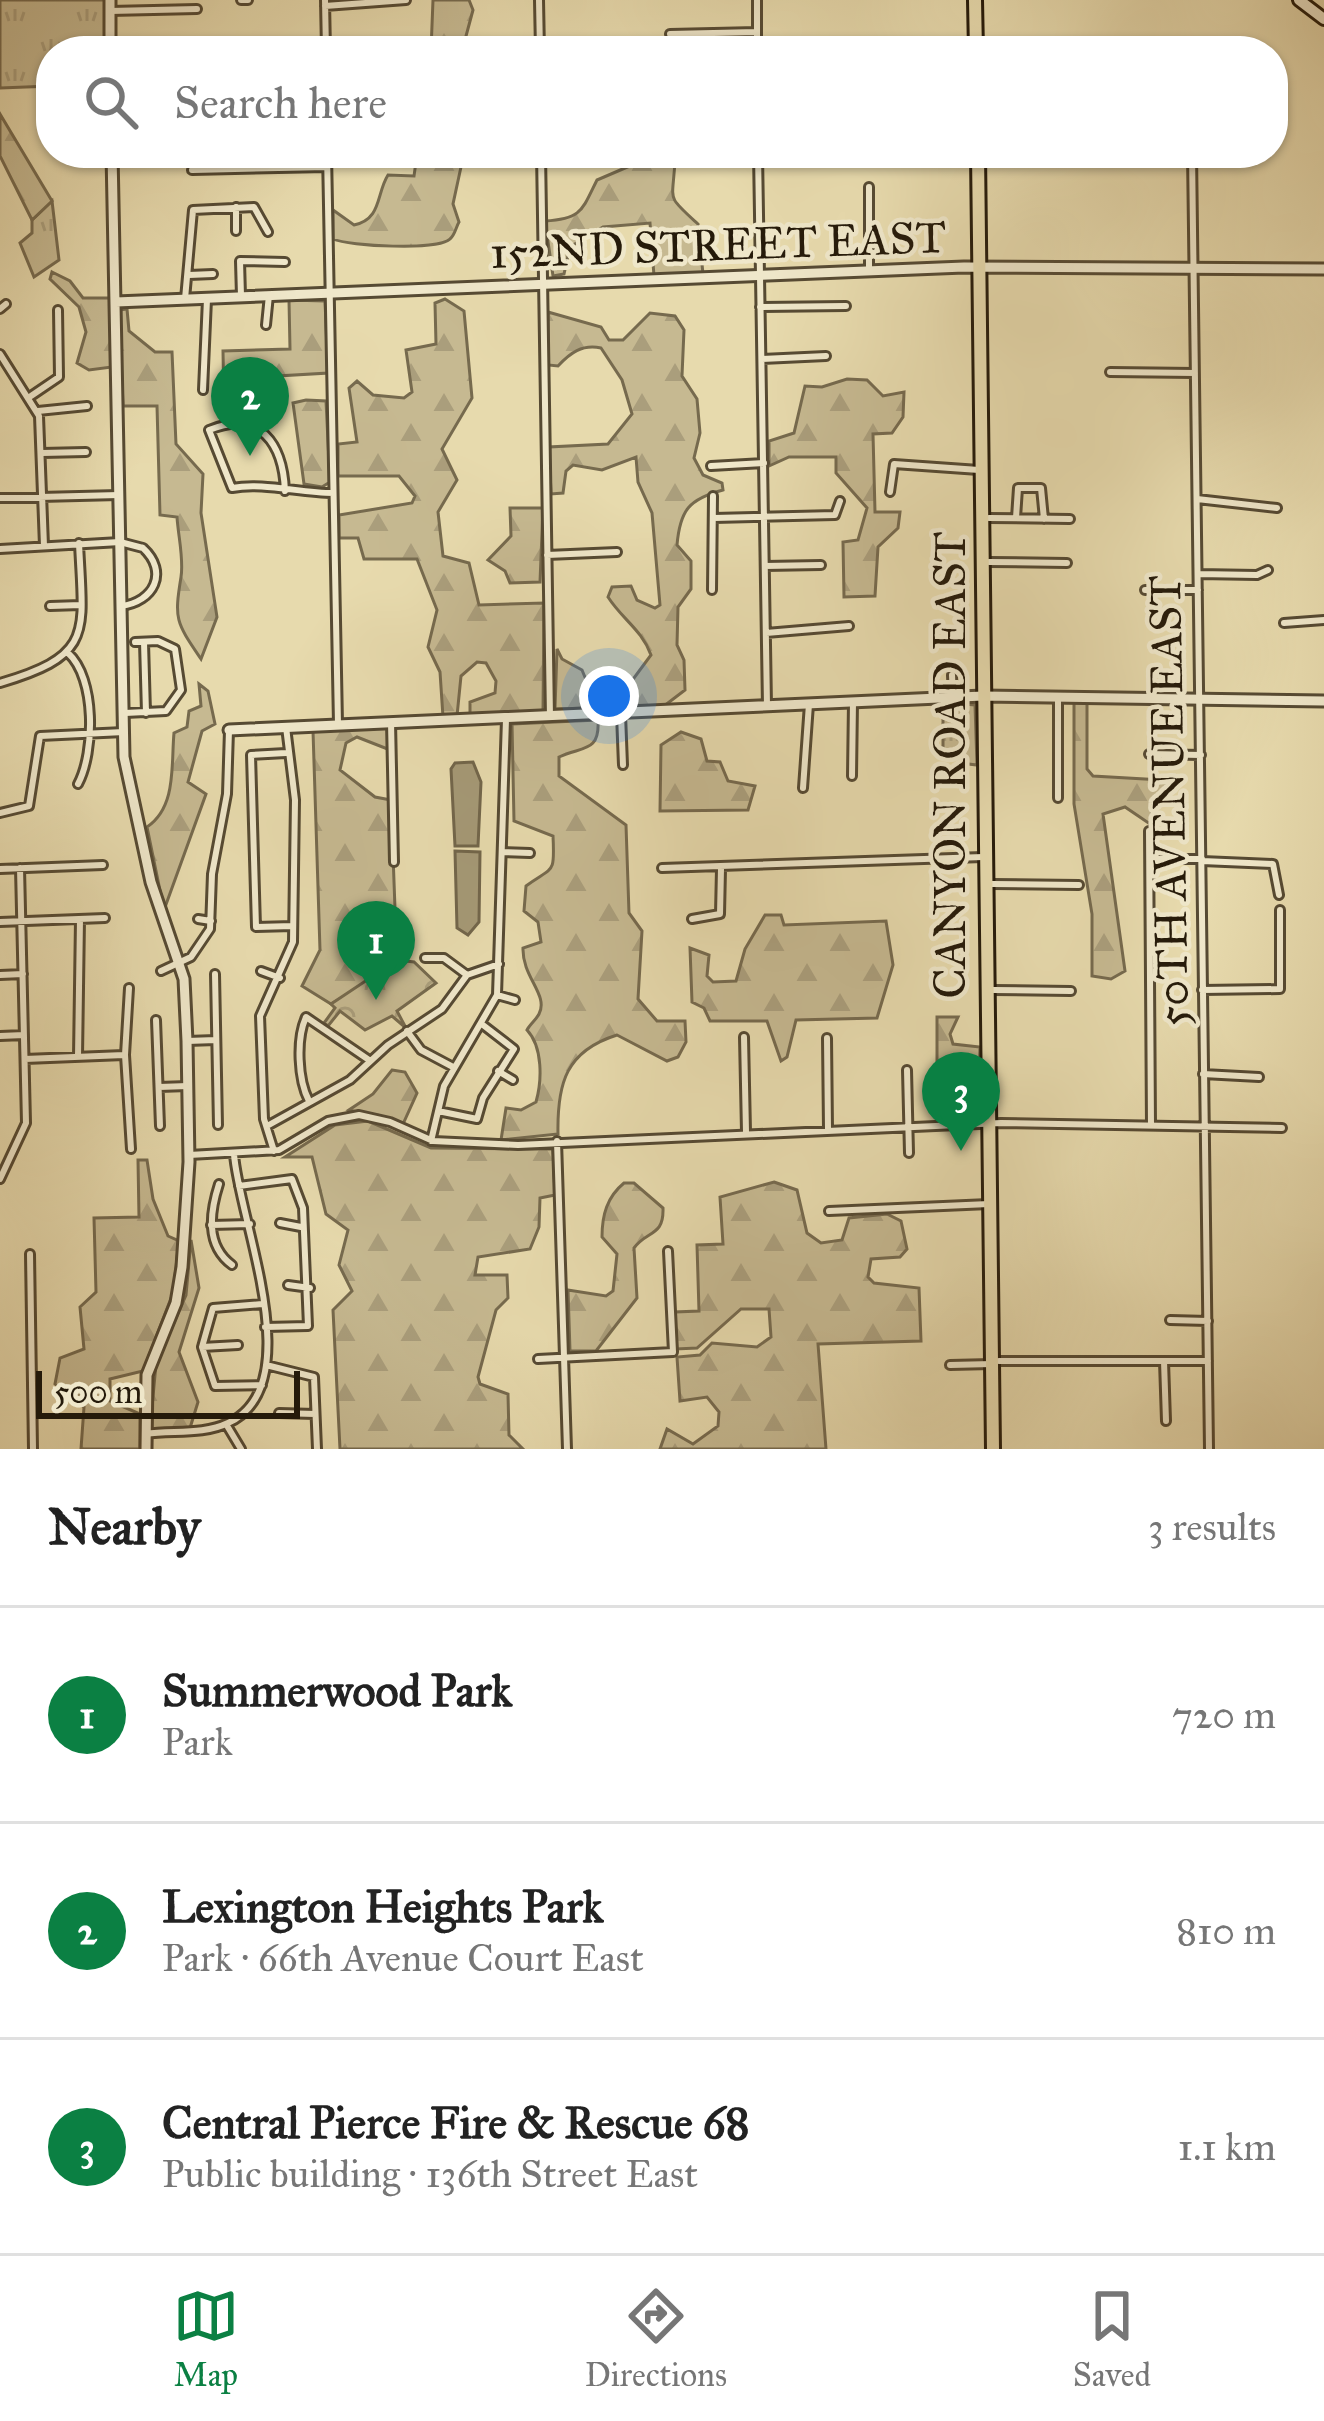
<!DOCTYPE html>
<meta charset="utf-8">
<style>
:root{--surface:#fff;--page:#f6f6f6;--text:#222;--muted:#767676;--line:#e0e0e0;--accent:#0b8043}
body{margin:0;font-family:"IM FELL Great Primer",serif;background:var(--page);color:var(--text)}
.scale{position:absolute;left:36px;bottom:30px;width:264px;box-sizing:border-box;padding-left:12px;border:6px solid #251a0a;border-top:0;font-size:33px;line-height:42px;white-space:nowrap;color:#251a0a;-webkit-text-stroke:9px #efe7ca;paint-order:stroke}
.you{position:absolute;left:609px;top:696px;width:42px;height:42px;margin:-30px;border:9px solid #fff;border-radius:50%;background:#1a73e8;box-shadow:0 0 0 18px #1a73e833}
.badge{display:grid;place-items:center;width:78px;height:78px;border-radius:50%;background:var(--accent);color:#fff;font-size:39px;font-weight:700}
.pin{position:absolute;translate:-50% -99px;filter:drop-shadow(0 3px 6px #0008)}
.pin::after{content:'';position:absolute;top:63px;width:42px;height:36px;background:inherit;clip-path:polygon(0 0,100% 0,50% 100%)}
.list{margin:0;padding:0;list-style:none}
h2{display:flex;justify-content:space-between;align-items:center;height:156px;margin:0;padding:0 48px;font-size:51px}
h2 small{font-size:39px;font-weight:400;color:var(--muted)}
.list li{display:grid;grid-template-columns:78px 1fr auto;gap:36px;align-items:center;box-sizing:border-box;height:216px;padding:0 48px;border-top:3px solid var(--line)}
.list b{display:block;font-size:45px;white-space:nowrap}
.list p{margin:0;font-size:39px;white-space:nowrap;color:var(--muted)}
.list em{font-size:39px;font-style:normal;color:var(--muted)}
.icon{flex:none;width:66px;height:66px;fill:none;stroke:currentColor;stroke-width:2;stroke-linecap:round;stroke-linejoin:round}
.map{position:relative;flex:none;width:1324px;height:1449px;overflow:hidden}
.search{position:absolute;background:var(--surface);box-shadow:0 3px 9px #0004;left:36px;right:36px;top:36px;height:132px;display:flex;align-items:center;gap:30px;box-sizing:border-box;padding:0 42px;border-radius:48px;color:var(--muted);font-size:45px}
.sheet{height:804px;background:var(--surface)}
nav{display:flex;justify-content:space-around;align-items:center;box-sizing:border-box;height:168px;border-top:3px solid var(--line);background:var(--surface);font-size:33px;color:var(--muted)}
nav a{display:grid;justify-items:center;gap:6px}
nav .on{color:var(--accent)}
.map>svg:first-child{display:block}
.grass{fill:url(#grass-tufts);stroke:#766a4e;stroke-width:3}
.forest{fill:url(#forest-firs);stroke:#766a4e;stroke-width:3}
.park{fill:url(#park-crowns);stroke:#766a4e;stroke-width:3}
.water{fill:#a59976;stroke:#72664b;stroke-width:3}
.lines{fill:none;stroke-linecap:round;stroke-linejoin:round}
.minor-casing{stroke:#564a33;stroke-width:12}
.tertiary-casing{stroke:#564a33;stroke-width:15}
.secondary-casing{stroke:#251a0a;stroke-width:16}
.primary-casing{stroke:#251a0a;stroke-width:18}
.minor{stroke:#efe7ca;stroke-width:6}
.tertiary{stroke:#efe7ca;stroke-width:9}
.secondary{stroke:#efe7ca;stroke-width:10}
.primary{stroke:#e7daad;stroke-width:12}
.labels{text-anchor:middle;stroke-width:9;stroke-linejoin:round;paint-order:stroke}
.street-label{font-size:45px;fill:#251a0a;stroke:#efe7ca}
</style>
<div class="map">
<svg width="1324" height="1449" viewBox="0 0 1324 1449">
<defs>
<pattern id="grass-tufts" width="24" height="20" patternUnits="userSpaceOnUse" patternTransform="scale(3)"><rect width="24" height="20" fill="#c6b991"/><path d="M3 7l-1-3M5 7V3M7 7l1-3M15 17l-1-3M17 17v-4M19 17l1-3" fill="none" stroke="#aa9e7c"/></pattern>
<pattern id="forest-firs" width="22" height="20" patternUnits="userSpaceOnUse" patternTransform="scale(3)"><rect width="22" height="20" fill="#c6b991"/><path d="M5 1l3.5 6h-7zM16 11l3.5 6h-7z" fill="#aa9e7c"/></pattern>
<pattern id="park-crowns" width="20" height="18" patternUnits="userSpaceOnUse" patternTransform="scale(3)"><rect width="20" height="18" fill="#c6b991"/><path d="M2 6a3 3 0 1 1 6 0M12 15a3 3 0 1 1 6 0" fill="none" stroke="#aa9e7c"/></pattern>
</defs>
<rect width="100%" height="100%" fill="#e7daad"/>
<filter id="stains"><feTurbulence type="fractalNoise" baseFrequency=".00167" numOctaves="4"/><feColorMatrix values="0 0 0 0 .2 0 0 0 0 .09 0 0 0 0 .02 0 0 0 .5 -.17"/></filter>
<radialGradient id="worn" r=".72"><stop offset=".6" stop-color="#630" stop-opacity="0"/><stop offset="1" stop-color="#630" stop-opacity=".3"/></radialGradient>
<path class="grass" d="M0,0H105L106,51H51V86L0,88Z
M52,201L59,260L34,277L20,243L32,233V220Z
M943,702L975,705L977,765L960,763L954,751L943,752Z"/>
<path class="forest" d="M433,0H469L473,10L462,51H431Z
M0,114L52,201L32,220L0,156Z
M409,153H464L453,204L459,222C456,227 455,235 450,239C438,251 349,246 333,239V210L354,225C382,219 376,194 388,175L414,176L416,162Z
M660,153L675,160C673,203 665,194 698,224L703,274L654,276L650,223L603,227L570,247L564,274L553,276L545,221C582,219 582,210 597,180Z
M52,272L70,281L83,298H111L112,367L89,370L77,363L86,332L79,307L50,279Z
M445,299L464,311L472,398L442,449L457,480L438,512L443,556L469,563L479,605L544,603L543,713L470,717V702L495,693L496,681L486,663L477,662L461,676L457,716L443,717L440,672L428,647L437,610L417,559H364L358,538H339V515L412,503L415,496L399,476H338V444L357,442L349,388L357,381L373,395L404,398L412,392L406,350L436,344L435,303Z
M289,300L325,301L328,373L278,376L279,404L224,407L223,351L290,349Z
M127,309L129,331L155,352H172L176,444L203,474L201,513L217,617L201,659C176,622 174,620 181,577C184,559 178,535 177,517L160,515L157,406H123L119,310Z
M548,312L601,327L609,340H623L650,313L675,316L684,330L682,376L697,399L700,433L694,458L703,475L722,483L723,490C689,499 680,510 677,545L691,561V589L678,607L677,645L684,660L685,690L664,706L632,708L631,682L651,655C642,630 622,619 608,597L612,587L631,586L637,600L655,608L660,605L652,513L638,482L636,457L602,470L573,465L566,471L563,493L551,494L549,447L608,444L632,414L622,380L601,348C582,344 570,353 558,366L548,365Z
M847,379L867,380L883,396L904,392L903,417L892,433L873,434L875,512H900L898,528L878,547L875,596L844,597L843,542L858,540L867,508L836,473V457H789L769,466V441L794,433L805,386L822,387Z
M306,400L326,401L330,482L322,487L304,484L293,403Z
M510,508H543L540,582L510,583L505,571L488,560L511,536Z
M557,649L562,659L582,670L594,699L613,686L622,689V707L555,709Z
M199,684L208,691L215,724L202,731L188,782L206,794L164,910L147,827C177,807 171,764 174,733L187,727L189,711L201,706Z
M1074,702L1087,703V769L1093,776L1162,780L1170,786L1168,803L1153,804L1150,824L1125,807L1103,814L1125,971L1111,979L1092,976V914L1074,804Z
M598,720C600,753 582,746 559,757V776L626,825L629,913L642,931L638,999L657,1021H685L686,1042L678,1057L667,1061L617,1035C566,1051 557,1083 558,1134L501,1140L506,1108L521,1110L536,1102C542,1081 543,1047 527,1030C530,1024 536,1020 539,1014C549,995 522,977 523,948L541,942L538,922L524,911L526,886C553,866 555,876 553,836L514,821L512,724Z
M389,727L390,750L357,737L346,743L340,770L375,797L391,800L396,936L365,941L355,958L369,974L366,983L331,1004L302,986L320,950L313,731Z
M681,732L701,739L707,761L720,762L728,781L755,786L748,810L660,811L661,745Z
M765,915H781L784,925L886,921L893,965L877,1018L796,1020L787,1057L781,1061L767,1021H710L704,1008L692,1002L690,948L709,955L707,976L713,982L736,981L745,949Z
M937,1017H958L950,1034L953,1044L980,1047L978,1118H969C976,1089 961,1081 937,1067Z
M392,1070L405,1072L417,1093L403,1124L349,1110L373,1094Z
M368,1121L431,1148L553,1149L555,1195L540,1198L539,1227L530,1249L478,1257L475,1275H507L508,1298L496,1310L478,1377L480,1384L508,1394L509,1435L523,1449H340L333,1310L352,1291L339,1265L348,1230L326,1214L312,1157H285L335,1125Z
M138,1160H147L153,1199L168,1236L179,1241L173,1293L143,1371L110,1379V1401L140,1414V1449H81L84,1407L55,1384L60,1358L84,1349L80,1307L96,1292L94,1218L139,1217Z
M774,1182L797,1190L807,1233L821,1243L842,1240L849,1218L887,1214L901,1221L907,1249L900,1257L871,1259L868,1277L874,1283L919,1288L921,1341L818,1344L826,1449H660L667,1429L693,1444L718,1426L719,1412L707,1397L680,1401L677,1357L700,1355L712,1343L757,1347L771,1337L769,1309H741L697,1348L676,1349L675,1312L699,1311L697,1245L723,1244L720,1197Z
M624,1183H634L663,1208C664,1237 647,1230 634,1248L637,1298L596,1351H570L568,1290L606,1296L613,1291L617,1254L602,1237C602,1215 607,1197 624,1183Z
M191,1240L199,1288L179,1352L198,1402L190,1428L150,1429L156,1364L186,1295Z"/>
<path class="park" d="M397,960L414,962L436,983L397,1011L406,1028L392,1016L365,1030L340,1011L328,1026L324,1023L335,1008L331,1004Z"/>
<path class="water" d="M473,762L481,782L478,846H455L451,769L455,763Z
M455,851L480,852L479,922L468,935L457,928Z"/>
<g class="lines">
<defs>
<path id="minor" d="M241,0H248
M325,0L326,51
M539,0L540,51
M757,0V51
M325,6L406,0
M110,11L197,9
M670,34L757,32
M326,45L410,46
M1188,50V51
M300,51V45
M47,127H51
M249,153L250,168
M327,153L338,724
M541,153L550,717
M758,153L767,706
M1192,153L1209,1449
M192,170L327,167
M869,187V271
M236,207V231
M189,275L213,274
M241,296L240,261L285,262
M185,299L193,210L254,207L268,232
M760,307L846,306
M0,309L6,304
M266,325L269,295
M0,354L39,416L44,546
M762,359L826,356
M1110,372L1195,373
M203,390L207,299
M31,396L59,377L58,310
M38,411L87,406
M42,453L86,452
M711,466L764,463
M285,491C283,444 260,409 209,430L232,488C263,482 300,493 333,493
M890,492L894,464L979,470
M0,498L119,495
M1197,499L1277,508
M714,518L835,515L840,501
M989,518L1070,519
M1016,518L1018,488H1041L1044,519
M0,549L120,542L143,548
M547,555L617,552
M989,562L1067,563
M765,566L821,565
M1198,574L1257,575L1268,570
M712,590L713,496
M1145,590H1198
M50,606L81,605
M121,606C154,602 169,572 143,548
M1284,623L1324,620
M766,633L849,626
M144,642L146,713
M68,653C96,678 95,752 78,784
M952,675L953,697
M0,683C95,655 83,633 79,543
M1058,697V798
M125,713L166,711L181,690L175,649L158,641L135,642
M621,714L623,765
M391,722L394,862
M286,753L251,755L256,927L293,926
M1149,754L1201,755
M852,776L853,702
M803,788L809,704
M0,813L29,806L40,736L124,732
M1149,831L1151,1125
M503,852L530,853
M1151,859H1202
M1202,861L1273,864L1279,895
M662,868L983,857
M0,869L103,865
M992,884L1079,885
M198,919L211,921
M692,919L720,914L721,869
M0,922L105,918
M425,958H444L467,975
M161,971L191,957L210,929L212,874L227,794L229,730
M261,971L280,978
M215,974L218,1125
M0,975L23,974
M129,988L125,1055L131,1149
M993,990L1071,991
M1202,990L1280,989V910
M497,995L515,1000
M156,1020L160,1126
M407,1031L421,1050L453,1067
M0,1036L24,1035
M744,1037L746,1132
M827,1038L828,1129
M187,1041L216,1040
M78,1057L80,919
M25,1059L124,1055
M907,1070L909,1153
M498,1071L513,1080
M1203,1074L1259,1077
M159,1087L188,1086
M309,1101C298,1080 296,1039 306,1017L369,1060
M438,1111L477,1119L483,1098L514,1049L483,1025
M267,1126L350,1080L388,1045L442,1009L467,975L499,964
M431,1141L444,1086L497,995L506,719
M557,1141L567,1449
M274,1151L264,1119L260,1016L293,942L295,800L286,727
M189,1155L279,1150L328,1121L359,1115L390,1122L433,1141L518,1145L1001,1123L1282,1128
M0,1179L26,1123L20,868
M219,1184C210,1212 205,1245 232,1265
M239,1186L292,1179L303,1208L308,1326L265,1327
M829,1211L989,1204
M280,1223L301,1227
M211,1225L250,1224
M30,1254L33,1449
M288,1285L310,1288
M1170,1320L1208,1321
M202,1347L238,1345
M538,1359L673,1352L668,1251
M999,1361H1208
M1164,1361L1166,1421
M266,1365L314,1377L317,1449
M950,1365L992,1364
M262,1385L215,1386L202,1347L213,1308L262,1304
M279,1413L315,1414
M226,1424L241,1449
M146,1434C172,1430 203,1435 228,1423C311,1386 238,1218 234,1154"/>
<path id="tertiary" d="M110,0V51
M112,153L124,757L151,882L184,979L187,1041L189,1162L182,1267L176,1303L147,1375L146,1449
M116,302L964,267L1324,269
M229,730L983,696L1324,701"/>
<path id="secondary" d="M1299,0L1324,19"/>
<path id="primary" d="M975,0L976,51
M978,153L993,1449"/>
</defs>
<use href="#minor" class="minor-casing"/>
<use href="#tertiary" class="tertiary-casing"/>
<use href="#secondary" class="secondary-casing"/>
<use href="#primary" class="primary-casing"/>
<use href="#minor" class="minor"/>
<use href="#tertiary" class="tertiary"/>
<use href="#secondary" class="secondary"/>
<use href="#primary" class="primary"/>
</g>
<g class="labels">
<g class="street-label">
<text transform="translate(718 244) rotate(-2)" y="16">152ND STREET EAST</text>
<text transform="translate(949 765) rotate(-90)" y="16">CANYON ROAD EAST</text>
<text transform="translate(1168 801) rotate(-91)" y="16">50TH AVENUE EAST</text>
</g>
</g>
<rect width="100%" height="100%" filter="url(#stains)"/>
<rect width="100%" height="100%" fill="url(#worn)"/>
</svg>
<div class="scale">500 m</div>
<div class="you"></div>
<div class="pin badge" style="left:376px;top:1000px">1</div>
<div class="pin badge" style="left:250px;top:456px">2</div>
<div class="pin badge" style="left:961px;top:1151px">3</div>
<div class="search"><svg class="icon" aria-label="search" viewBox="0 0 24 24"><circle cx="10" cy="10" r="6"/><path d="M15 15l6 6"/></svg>Search here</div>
</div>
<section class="sheet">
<h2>Nearby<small>3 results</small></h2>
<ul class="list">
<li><span class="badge">1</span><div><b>Summerwood Park</b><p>Park</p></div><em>720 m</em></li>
<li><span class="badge">2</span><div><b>Lexington Heights Park</b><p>Park · 66th Avenue Court East</p></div><em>810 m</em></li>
<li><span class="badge">3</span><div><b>Central Pierce Fire &amp; Rescue 68</b><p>Public building · 136th Street East</p></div><em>1.1 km</em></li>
</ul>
</section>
<nav>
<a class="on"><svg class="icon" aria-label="map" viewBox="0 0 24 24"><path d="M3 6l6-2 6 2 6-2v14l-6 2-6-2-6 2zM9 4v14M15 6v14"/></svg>Map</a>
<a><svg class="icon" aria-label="directions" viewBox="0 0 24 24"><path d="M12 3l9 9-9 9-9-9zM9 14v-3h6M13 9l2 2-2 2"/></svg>Directions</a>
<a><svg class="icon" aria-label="saved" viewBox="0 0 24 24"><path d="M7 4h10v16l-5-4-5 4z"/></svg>Saved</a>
</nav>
